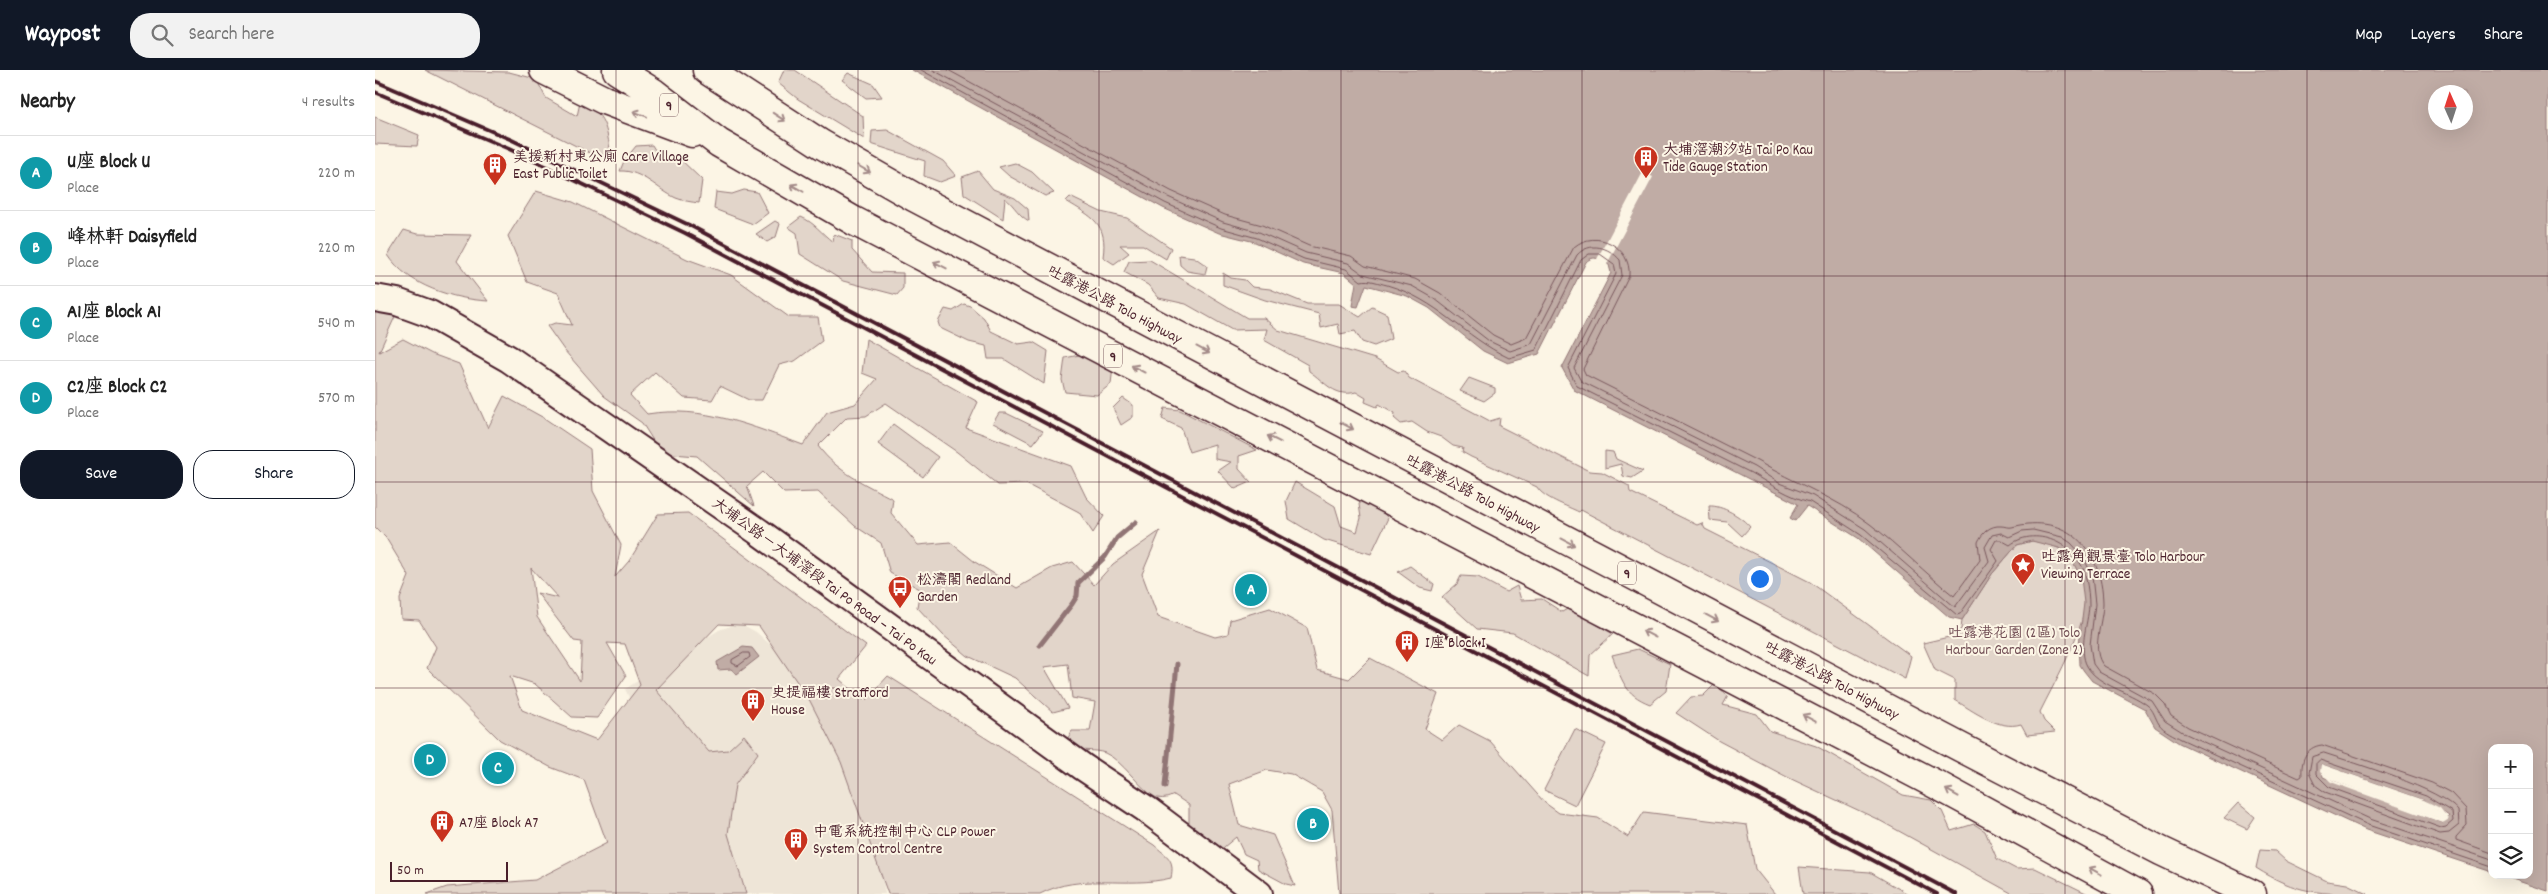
<!DOCTYPE html>
<meta charset="utf-8">
<style>
:root{--surface:#fff;--page:#f2f2f2;--text:#222;--muted:#767676;--line:#e0e0e0;--accent:#111827}
body{margin:0;font-family:Dekko,"LXGW WenKai TC",sans-serif;background:var(--page);color:var(--text)}
.controls{position:absolute;right:15px;bottom:15px;display:grid;overflow:hidden;border-radius:10px;box-shadow:0 5px 20px #0002}
.controls button{width:45px;height:45px;display:grid;place-items:center;padding:0;border:0;border-bottom:1px solid var(--line);background:var(--surface);color:var(--text);font:25px sans-serif}
.compass{position:absolute;left:2053px;top:15px;width:45px;height:45px;border-radius:50%;background:var(--surface);box-shadow:0 5px 20px #0002;rotate:357deg}
.scale{position:absolute;left:15px;bottom:12px;width:118px;box-sizing:border-box;padding-left:5px;border:2px solid #4a1f2b;border-top:0;font-size:14px;line-height:18px;white-space:nowrap;color:#4a1f2b;-webkit-text-stroke:4px #fcf5e5;paint-order:stroke}
.you{position:absolute;left:1384px;top:508px;width:18px;height:18px;margin:-12px;border:4px solid #fff;border-radius:50%;background:#1a73e8;box-shadow:0 0 0 8px #1a73e833}
.badge{display:grid;place-items:center;width:32px;height:32px;border-radius:50%;background:var(--accent);color:#fff;font-size:16px;font-weight:700}
.pin{position:absolute;translate:-50% -50%;border:2px solid #fff;box-shadow:0 1px 5px #0006}
.list{margin:0;padding:0;list-style:none}
h2{display:flex;justify-content:space-between;align-items:center;height:65px;margin:0;padding:0 20px;font-size:21px}
h2 small{font-size:16px;font-weight:400;color:var(--muted)}
.list li{display:grid;grid-template-columns:32px 1fr auto;gap:15px;align-items:center;box-sizing:border-box;height:75px;padding:0 20px;border-top:1px solid var(--line)}
.list b{display:block;font-size:19px;white-space:nowrap}
.list p{margin:0;font-size:16px;white-space:nowrap;color:var(--muted)}
.list em{font-size:16px;font-style:normal;color:var(--muted)}
.actions{display:flex;gap:10px;padding:15px 20px}
.actions a{flex:1;padding:11px 0;border:1px solid var(--accent);border-radius:20px;text-align:center;font-size:18px;color:var(--accent)}
.actions .main{background:var(--accent);color:#fff}
.icon{flex:none;width:28px;height:28px;fill:none;stroke:currentColor;stroke-width:2;stroke-linecap:round;stroke-linejoin:round}
.map{position:relative;flex:none;width:2173px;height:824px;overflow:hidden}
header{display:flex;align-items:center;gap:30px;box-sizing:border-box;height:70px;padding:0 25px;background:var(--accent);color:#fff}
header strong{font-size:24px}
nav{display:flex;gap:28px;margin-inline-start:auto;font-size:18px}
.search{width:350px;height:45px;background:var(--page);display:flex;align-items:center;gap:12px;box-sizing:border-box;padding:0 18px;border-radius:20px;color:var(--muted);font-size:19px}
main{display:flex}
aside{flex:1;background:var(--surface)}
.map>svg:first-child{display:block}
.built{fill:#eee5d7}
.green{fill:#e2d5ca;stroke:#967a7a;fill-rule:evenodd}
.water{fill:#c0aca5;stroke:#917474;fill-rule:evenodd}
.pier{fill:#fcf5e5;fill-rule:evenodd}
.lines{fill:none;stroke-linecap:round;stroke-linejoin:round}
.shore{stroke:#79575c;stroke-width:1}
.stream{stroke:#917474;stroke-width:5}
.secondary-casing{stroke:#4a1f2b;stroke-width:30}
.motorway-casing{stroke:#4a1f2b;stroke-width:31}
.secondary{stroke:#fcf5e5;stroke-width:26}
.motorway{stroke:#fcf5e5;stroke-width:28}
.rail{stroke:#4a1f2b;stroke-width:4}
.oneway{stroke:#a38a88}
.grid{fill:none;stroke:#4a1f2b;stroke-width:1;stroke-opacity:0.55}
.labels{text-anchor:middle;stroke-width:4;stroke-linejoin:round;paint-order:stroke}
.shield{fill:#fcf5e5;stroke:#7f5f63;stroke-width:1}
.shield-label{font-size:14px;font-weight:bold;fill:#4a1f2b}
.poi-label{font-size:15px;fill:#4a1f2b;stroke:#fcf5e5;text-anchor:start}
.street-label{font-size:15px;fill:#4a1f2b;stroke:#fcf5e5}
.park-label{font-size:15px;fill:#704c53;stroke:#fcf5e5}
</style>
<header>
<strong>Waypost</strong>
<div class="search"><svg class="icon" aria-label="search" viewBox="0 0 24 24"><circle cx="10" cy="10" r="6"/><path d="M15 15l6 6"/></svg>Search here</div>
<nav><a>Map</a><a>Layers</a><a>Share</a></nav>
</header>
<main>
<aside>
<h2>Nearby<small>4 results</small></h2>
<ul class="list">
<li><span class="badge" style="background:#0f9aa8">A</span><div><b>U座 Block U</b><p>Place</p></div><em>220 m</em></li>
<li><span class="badge" style="background:#0f9aa8">B</span><div><b>峰林軒 Daisyfield</b><p>Place</p></div><em>220 m</em></li>
<li><span class="badge" style="background:#0f9aa8">C</span><div><b>A1座 Block A1</b><p>Place</p></div><em>540 m</em></li>
<li><span class="badge" style="background:#0f9aa8">D</span><div><b>C2座 Block C2</b><p>Place</p></div><em>570 m</em></li>
</ul>
<div class="actions"><a class="main">Save</a><a>Share</a></div>
</aside>
<div class="map">
<svg width="2173" height="824" viewBox="0 0 2173 824">
<rect width="100%" height="100%" fill="#fcf5e5"/>
<filter id="ink" filterUnits="userSpaceOnUse"><feTurbulence type="fractalNoise" baseFrequency=".02" numOctaves="2"/><feDisplacementMap in="SourceGraphic" scale="10" xChannelSelector="R" yChannelSelector="G"/><feConvolveMatrix kernelMatrix="1 2 1 2 8 2 1 2 1" color-interpolation-filters="sRGB"/></filter>
<g filter="url(#ink)">
<path class="built" d="M359,555L370,556L381,562L456,628L504,780L510,824H349L250,619L344,560Z"/>
<path class="green" d="M50,0L134,2L161,9L171,28L202,46L206,28C231,47 231,56 236,85H219Z
M409,0H420L488,46L489,69L423,29L403,13Z
M473,3L498,14L507,27L491,28L467,10Z
M0,47L44,65L42,76L0,74Z
M512,60L568,91L581,106L565,112L549,106L550,91L496,74L497,61Z
M277,75L285,88L302,86L327,110L324,133C317,132 308,131 301,128C283,120 267,100 245,101L249,91L261,76Z
M640,93L657,102L679,123L670,126L634,106L624,97Z
M603,101L618,119L640,128L653,139L654,151C643,145 640,136 630,128L628,149L589,124L587,107Z
M369,120L382,122L393,143L378,154L339,139L341,122L357,124Z
M161,121L198,132L312,189L356,205L414,247H443L447,271L420,291L404,295L387,330H374L345,316L337,330L309,328L280,302L255,325L272,344C328,335 377,356 428,375L452,342L480,334L502,309L487,303L491,269L603,332L591,358L696,396L711,427L729,446L718,463L704,442L651,414L623,415L582,382L511,333L491,346L472,347L443,376C462,402 490,414 518,429L516,443L543,475L575,472L600,492L642,518L677,498L698,492L719,515L738,494L785,461L767,504L783,547L840,567L853,564L855,550L895,538L932,558L942,600L974,609L995,588L1063,624L1050,659L1067,670L1084,655L1115,671L1170,733L1184,743L1223,748L1253,767L1269,742L1372,755L1380,799L1400,824H964L957,740L947,722L916,704L892,700L854,714L864,755L898,765L920,816L911,814L883,799L882,790L869,784L861,767L843,782L814,761V735L799,725C793,728 787,730 780,727C766,720 747,690 730,683C719,679 703,682 688,676L697,661H715L720,632L697,628L693,594L669,597L693,638L678,642L640,608L593,586L568,565L542,537L545,519L515,503L506,473L480,456L443,422L409,423L388,402L372,416L379,436L322,386L286,383L267,353L229,326L189,280L172,256L180,253L197,255L183,223L152,212L133,166Z
M695,127L726,142L752,148L796,178L791,189L768,175H745L754,183L739,194L728,187C733,153 717,147 691,131Z
M426,147C440,153 446,163 458,172L459,164L477,171V180L497,202L528,203V218L522,225L468,211L425,184L422,163L413,157Z
M400,151L405,154L401,167L392,172L381,164Z
M29,160L42,164L96,165L82,191L113,231C78,229 33,216 13,185Z
M804,185L819,187L832,196L830,204L812,201L805,195Z
M775,190L872,248H889L903,260L1000,289L1023,302L1029,301L1034,308L1115,351L1125,348L1124,356L1214,401L1227,402L1254,416L1255,422L1322,455L1327,453L1330,459L1435,512L1536,586L1530,609L1206,440L1204,442C1192,436 1168,428 1162,417L1096,387L1087,382L1088,378L1078,376L1066,367L1052,362L1037,352L1026,354L1019,348L1020,343L1004,334L1002,337L990,332L991,328L981,322C960,328 950,312 934,301L933,295L889,270L892,259L857,260L811,234L784,228L773,215L749,202L754,191Z
M848,203L856,208L870,210L877,217L895,219L932,234H964L985,247L997,237L1012,244L1016,269L999,276L987,272L980,261L965,264L963,254L946,258L944,244L890,230L848,215Z
M0,226L23,240L4,282L28,269L57,284L84,294L113,358L129,326L169,348L215,379L218,421L246,475L240,507L254,491L283,444L313,443L491,576L464,609L490,631L513,606L779,775C792,787 800,788 796,808C752,819 706,802 665,824H513L466,692L435,631L384,556L344,554L281,620L334,682L353,680L369,665L383,683L360,715L353,764L371,824H52L72,817L160,810L232,773L209,710L175,697L125,670L52,598L61,577L44,550L26,549L25,529L34,506L11,468L0,457ZM156,498L183,528L162,523L199,571L207,572L205,611L162,547ZM232,573L250,574L265,615L222,670L147,640L135,606L160,614L197,647L222,648L251,606Z
M589,234L595,236L609,248L616,261L643,274L658,272L673,281L669,314L629,289H613L611,276L594,272L565,258L563,252L570,239L578,241Z
M709,284L738,297L736,314L722,325L690,322L687,310L690,288Z
M1094,308L1120,318V323L1109,331L1085,321Z
M748,328L758,335V347L746,355L738,338Z
M790,338L805,340L882,380L864,386V399L876,412L860,419L843,401L856,392L840,389V374L814,382L806,358L787,349Z
M624,343H631L668,361L658,374L618,353Z
M518,354L563,387L548,407L503,374Z
M1230,381L1238,382L1241,389L1268,401L1257,408L1248,406L1246,394L1230,398Z
M920,412L960,436L966,456L982,462L986,448L984,434L993,428L1013,448L996,484L949,470L914,449L911,431Z
M1334,436C1347,435 1367,447 1375,457L1367,466L1352,452L1335,450Z
M1657,471C1666,472 1675,474 1683,478C1706,488 1714,529 1707,550C1697,582 1680,612 1665,642L1669,651L1680,662L1652,665L1646,654C1624,661 1598,641 1580,630V610L1560,600L1548,573L1578,566L1586,559L1587,550L1617,504L1642,475Z
M1035,496L1059,514L1057,521L1045,518L1023,502Z
M1086,506L1103,507L1131,522L1142,516L1146,530L1167,529L1187,542L1194,538L1238,564L1215,585L1214,606L1138,563L1102,559L1067,527L1082,514Z
M1263,579L1295,594L1291,621L1275,634C1249,624 1247,610 1237,585Z
M1340,614L1353,626L1348,635L1382,644L1395,661L1441,676L1528,725L1556,730L1567,741L1576,761L1599,754L1610,761L1622,789L1641,799L1660,798L1713,824H1638L1502,749L1412,707L1344,671L1301,643L1316,627L1328,626Z
M1200,659L1231,674L1200,735L1169,720Z
M1863,733L1880,747L1872,759L1849,748Z
M1885,780L1900,781L1911,791L1952,811L1972,814L1993,824C1945,824 1922,824 1881,798Z
M1424,797L1495,802L1533,824H1428Z"/>
<path class="water" d="M537,0H2173V821L2125,805H2154V678H2117V802L1991,760L1804,673L1780,657L1770,639L1717,611L1709,601L1705,595L1704,574L1709,533L1706,508L1698,492L1684,478L1657,471L1642,475L1617,504L1587,550L1574,547L1483,468L1432,436L1420,451L1415,448L1423,434L1199,320L1187,298L1236,203L1234,195C1226,190 1219,184 1211,192L1164,284L1133,293L1108,281L1054,238L1032,226L991,215L983,237L977,236L981,213L969,203L928,194L880,172L844,163L788,138ZM2060,22H2090V52H2060ZM1946,694L2049,730L2074,746L2068,753L1948,707Z
M368,577L377,578L384,587L362,604L356,599L343,600L342,592Z"/>
<path class="pier" d="M1268,102L1278,107L1231,196L1221,191Z
M1946,694L2049,730L2065,738L2074,749L2068,753L1956,712L1945,702ZM1948,697L2048,733L2063,740L2071,748L2068,750L1957,710L1950,705Z"/>
<g class="lines">
<path class="shore" d="M546,0L790,133L846,158L882,168L929,189L971,199L986,211C995,209 1003,213 1012,215C1063,230 1088,266 1134,288L1161,280L1206,190L1214,184H1225L1239,194L1241,204L1193,298L1202,316L1376,403C1395,414 1414,427 1435,432L1486,465L1582,545L1585,544L1623,491L1616,479L1621,470H1626L1635,475C1662,454 1706,476 1711,509C1713,518 1714,527 1714,536C1713,553 1703,580 1712,596C1723,616 1754,621 1772,635C1779,640 1780,648 1784,654C1789,661 1799,665 1806,669L1993,755L2117,797
M558,0L793,127L848,152L884,162L931,183L973,193L988,204L1037,216L1060,229L1114,271L1135,281L1156,274L1202,185C1215,171 1234,177 1245,190L1247,205L1199,298L1206,311L1379,397L1404,413L1438,426L1490,459L1580,537L1614,491L1610,477L1617,465L1626,463L1634,467L1647,461L1658,460L1687,467L1696,473L1708,486L1717,506L1720,534L1715,575L1718,594L1724,602L1777,631L1790,651L1809,663L1995,749L2117,790
M573,0L796,121L850,145L887,155L934,176L976,186L990,196L1040,209L1065,223L1118,265L1136,274L1151,268L1199,177C1221,158 1257,177 1254,206L1208,299L1211,305L1382,391C1419,413 1460,427 1495,454C1524,476 1550,503 1579,526L1605,490L1603,472C1607,463 1615,455 1626,456C1630,456 1633,458 1637,457C1692,442 1727,479 1728,533C1728,552 1715,581 1729,596L1780,624L1790,634L1796,646L1813,657L1924,708L1927,706C1926,691 1930,677 1947,675L2057,713L2076,723L2091,739L2092,755L2081,767V770L2117,783
M369,583H374L375,587L363,596L357,593V590Z
M1949,683C1979,693 2067,719 2083,741L2084,755L2074,763L2065,764L1950,722L1940,715L1934,703L1937,687Z
M1945,690L2051,726L2077,742L2078,751L2071,757L2066,758L1954,717L1941,704V694Z"/>
<path class="stream" d="M665,575L697,534L702,526L703,513L730,487L742,468L761,452
M790,716L802,594"/>
<defs>
<path id="secondary" d="M0,228L22,232L55,244L134,289L384,462L708,697L771,739L884,824"/>
<path id="motorway" d="M169,0L229,30L317,63
M242,0L279,23L344,73L479,151L1564,716L1763,824
M332,0L446,74L539,127L1585,677L1786,781L1877,824"/>
</defs>
<use href="#secondary" class="secondary-casing"/>
<use href="#motorway" class="motorway-casing"/>
<use href="#secondary" class="secondary"/>
<use href="#motorway" class="motorway"/>
<path class="rail" d="M0,11L137,70L314,155L1581,824
M0,22L134,79L310,163L1562,824"/>
</g>
<defs><path id="oneway-shaft" d="M-6 0H5M1.5-3L5.5 0L1.5 3" fill="none" stroke-width="1.6" stroke-linecap="round" stroke-linejoin="round" transform="scale(1.25)"/></defs>
<g class="oneway">
<use href="#oneway-shaft" transform="translate(265 44) rotate(-159)"/>
<use href="#oneway-shaft" transform="translate(404 47) rotate(33)"/>
<use href="#oneway-shaft" transform="translate(489 99) rotate(30)"/>
<use href="#oneway-shaft" transform="translate(422 118) rotate(-150)"/>
<use href="#oneway-shaft" transform="translate(565 195) rotate(-153)"/>
<use href="#oneway-shaft" transform="translate(828 280) rotate(28)"/>
<use href="#oneway-shaft" transform="translate(763 299) rotate(-152)"/>
<use href="#oneway-shaft" transform="translate(972 356) rotate(28)"/>
<use href="#oneway-shaft" transform="translate(899 369) rotate(-154)"/>
<use href="#oneway-shaft" transform="translate(1193 472) rotate(28)"/>
<use href="#oneway-shaft" transform="translate(1337 548) rotate(28)"/>
<use href="#oneway-shaft" transform="translate(1274 564) rotate(-152)"/>
<use href="#oneway-shaft" transform="translate(1434 648) rotate(-152)"/>
<use href="#oneway-shaft" transform="translate(1577 723) rotate(-151)"/>
<use href="#oneway-shaft" transform="translate(1720 801) rotate(-151)"/>
</g>
</g>
<path class="grid" d="M241,0V824M483,0V824M724,0V824M966,0V824M1207,0V824M1449,0V824M1690,0V824M1932,0V824M0,206H2173M0,412H2173M0,618H2173"/>
<defs>
<symbol id="building-pin" viewBox="-11 -11 22 30"><path d="M0 17L-7.5 6A9.5 9.5 0 1 1 7.5 6Z" fill="#c8321e" stroke="#fcf5e5"/><path d="M-4-6H4V6H1V3H-1V6H-4ZM-2.5-4.3h1.7v1.8h-1.7ZM.8-4.3h1.7v1.8H.8ZM-2.5-1h1.7V.8h-1.7ZM.8-1h1.7V.8H.8Z" fill="#fff"/></symbol>
<symbol id="sight-pin" viewBox="-11 -11 22 30"><path d="M0 17L-7.5 6A9.5 9.5 0 1 1 7.5 6Z" fill="#c8321e" stroke="#fcf5e5"/><path d="M0-6L1.8-2.2L6-1.7L2.9 1.2L3.7 5.4L0 3.3L-3.7 5.4L-2.9 1.2L-6-1.7L-1.8-2.2Z" fill="#fff"/></symbol>
<symbol id="bus-pin" viewBox="-11 -11 22 30"><path d="M0 17L-7.5 6A9.5 9.5 0 1 1 7.5 6Z" fill="#c8321e" stroke="#fcf5e5"/><path d="M-5-6H5V4H4V6H2V4H-2V6H-4V4H-5ZM-3.5-4V0h7V-4ZM-3.5 1.2v1.5H-2V1.2ZM2 1.2v1.5H3.5V1.2Z" fill="#fff"/></symbol>
</defs>
<g fill-rule="evenodd">
<use href="#building-pin" x="1257" y="74" width="28" height="38"/>
<use href="#building-pin" x="106" y="81" width="28" height="38"/>
<use href="#sight-pin" x="1634" y="481" width="28" height="38"/>
<use href="#bus-pin" x="511" y="504" width="28" height="38"/>
<use href="#building-pin" x="1018" y="558" width="28" height="38"/>
<use href="#building-pin" x="364" y="617" width="28" height="38"/>
<use href="#building-pin" x="53" y="738" width="28" height="38"/>
<use href="#building-pin" x="407" y="756" width="28" height="38"/>
</g>
<g class="labels">
<g class="shield">
<rect x="285" y="23.5" width="18" height="23" rx="4"/>
<rect x="729" y="274.5" width="18" height="23" rx="4"/>
<rect x="1243" y="491.5" width="18" height="23" rx="4"/>
</g>
<g class="shield-label">
<text x="294" y="40">9</text>
<text x="738" y="291">9</text>
<text x="1252" y="508">9</text>
</g>
<g class="poi-label">
<text x="1288" y="84">大埔滘潮汐站 Tai Po Kau<tspan x="1288" dy="17">Tide Gauge Station</tspan></text>
<text x="138" y="91">美援新村東公廁 Care Village<tspan x="138" dy="17">East Public Toilet</tspan></text>
<text x="1666" y="491">吐露角觀景臺 Tolo Harbour<tspan x="1666" dy="17">Viewing Terrace</tspan></text>
<text x="542" y="514">松濤閣 Redland<tspan x="542" dy="17">Garden</tspan></text>
<text x="1050" y="577">I座 Block I</text>
<text x="396" y="627">史提福樓 Strafford<tspan x="396" dy="17">House</tspan></text>
<text x="84" y="757">A7座 Block A7</text>
<text x="438" y="766">中電系統控制中心 CLP Power<tspan x="438" dy="17">System Control Centre</tspan></text>
</g>
<g class="street-label">
<text transform="translate(740 234) rotate(28)" y="5">吐露港公路 Tolo Highway</text>
<text transform="translate(1098 423) rotate(28)" y="5">吐露港公路 Tolo Highway</text>
<text transform="translate(450 511) rotate(36)" y="5">大埔公路－大埔滘段 Tai Po Road – Tai Po Kau</text>
<text transform="translate(1457 610) rotate(28)" y="5">吐露港公路 Tolo Highway</text>
</g>
<g class="park-label">
<text x="1639" y="567">吐露港花園 (2區) Tolo<tspan x="1639" dy="17">Harbour Garden (Zone 2)</tspan></text>
</g>
</g>
</svg>
<div class="controls">
<button>+</button>
<button>−</button>
<button><svg class="icon" aria-label="layers" viewBox="0 0 24 24"><path d="M12 4l9 5-9 5-9-5zM3 14l9 5 9-5"/></svg></button>
</div>
<svg class="compass" viewBox="-18 -18 36 36"><path d="M0-13l5 13h-10z" fill="#e53935"/><path d="M0 13l5-13h-10z" fill="#767676"/></svg>
<div class="scale">50 m</div>
<div class="you"></div>
<div class="pin badge" style="left:876px;top:520px;background:#0f9aa8">A</div>
<div class="pin badge" style="left:938px;top:754px;background:#0f9aa8">B</div>
<div class="pin badge" style="left:123px;top:698px;background:#0f9aa8">C</div>
<div class="pin badge" style="left:55px;top:690px;background:#0f9aa8">D</div>
</div>
</main>
